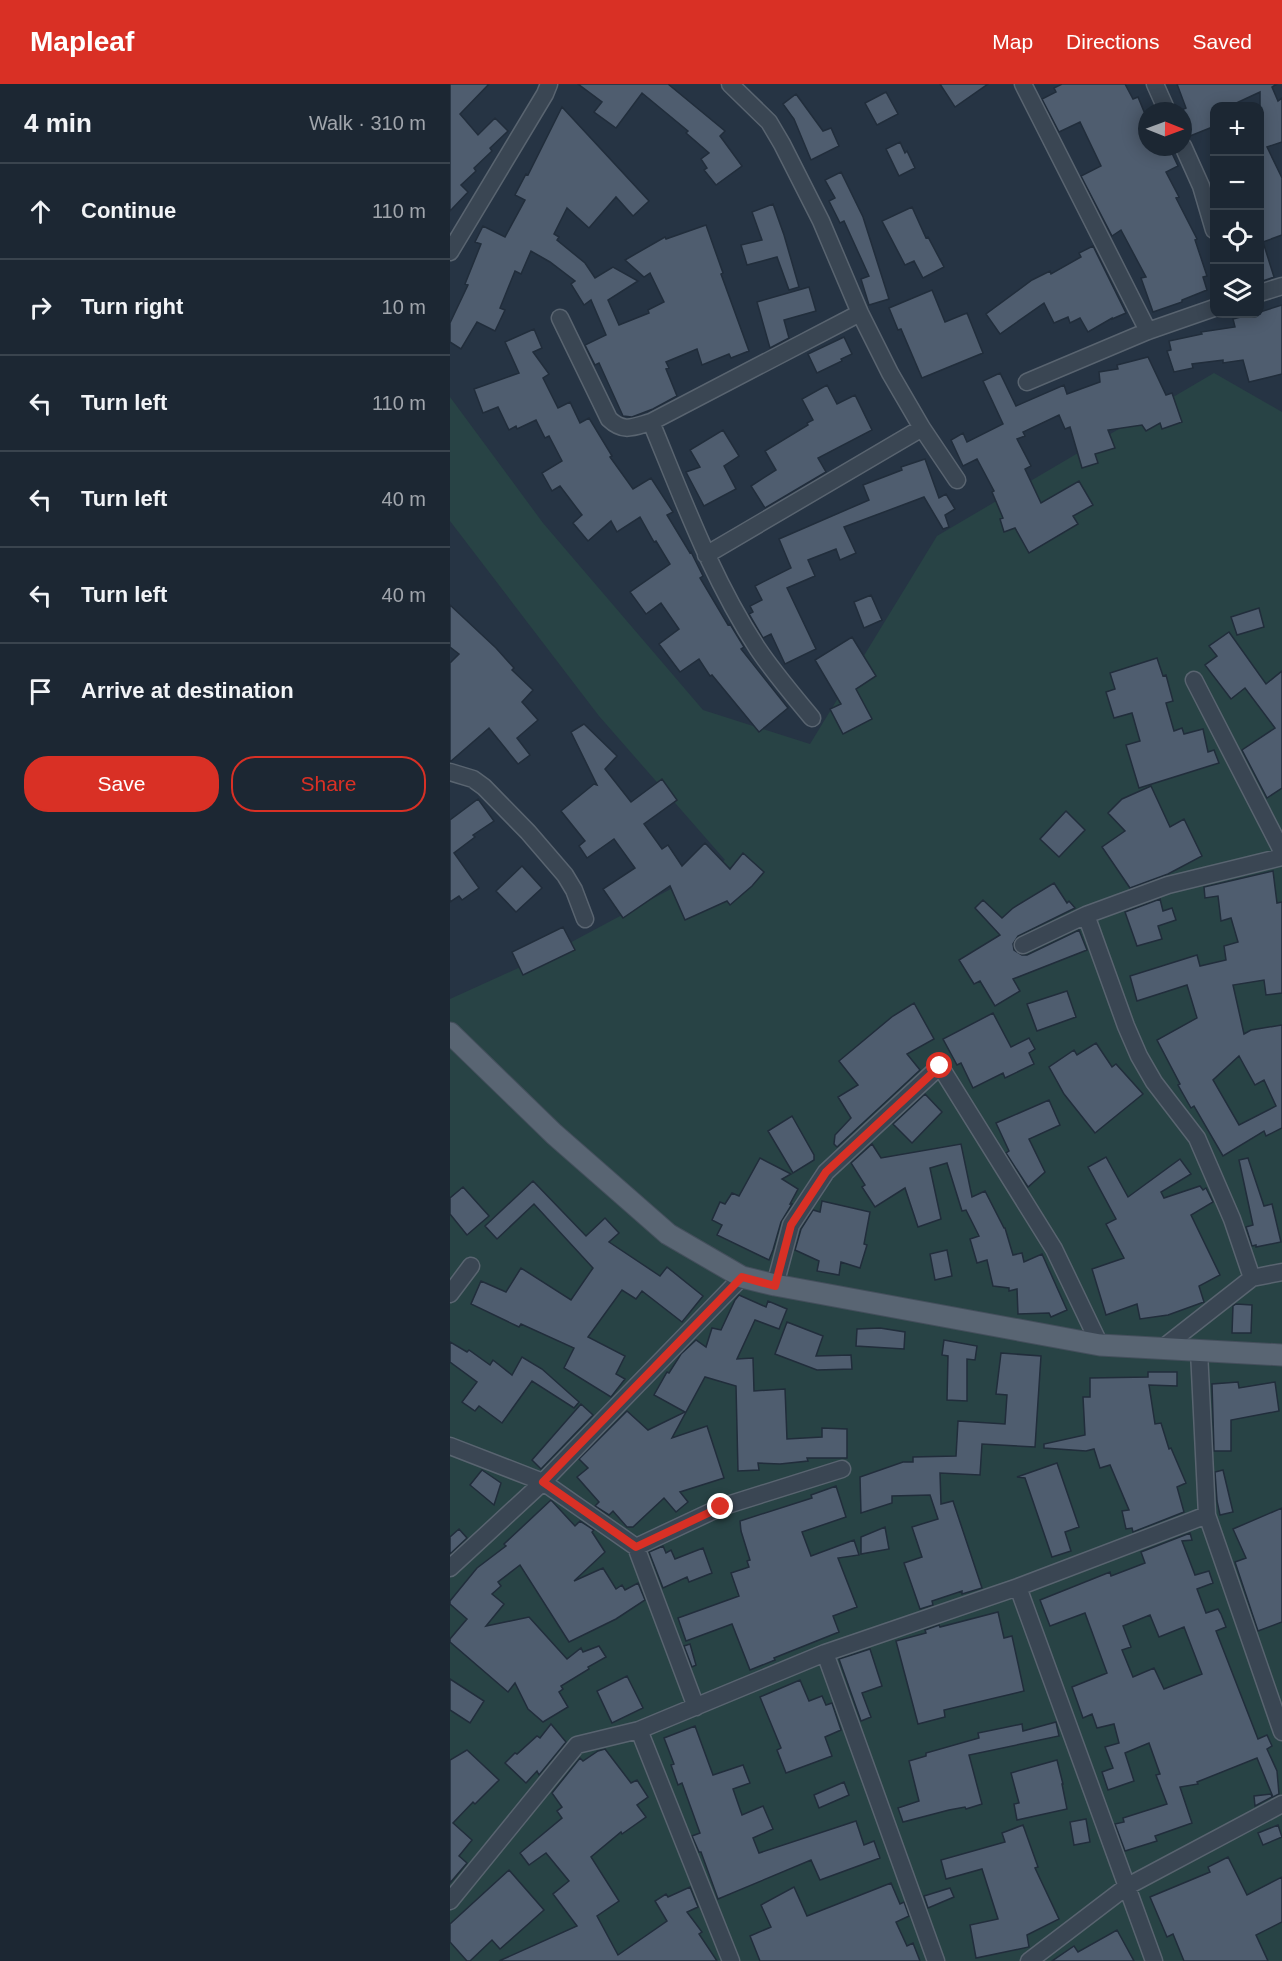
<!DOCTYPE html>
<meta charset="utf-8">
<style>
:root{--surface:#1c2733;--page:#29333f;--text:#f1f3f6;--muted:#a0a5ac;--line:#3a444e;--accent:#d93025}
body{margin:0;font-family:Helvetica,sans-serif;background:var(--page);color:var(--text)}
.controls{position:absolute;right:18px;top:18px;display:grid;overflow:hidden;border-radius:12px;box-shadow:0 3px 15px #0003}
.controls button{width:54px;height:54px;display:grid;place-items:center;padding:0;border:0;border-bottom:2px solid var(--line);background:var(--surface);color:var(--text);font:30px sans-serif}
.compass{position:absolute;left:688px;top:18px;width:54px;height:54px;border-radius:50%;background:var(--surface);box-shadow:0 3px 15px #0003;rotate:91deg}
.stop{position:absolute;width:18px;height:18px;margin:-14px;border:4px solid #d93025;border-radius:50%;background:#fff}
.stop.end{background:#d93025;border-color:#fff;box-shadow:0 2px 6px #0008}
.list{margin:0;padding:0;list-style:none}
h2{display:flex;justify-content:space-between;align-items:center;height:78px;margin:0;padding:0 24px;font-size:26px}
h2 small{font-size:20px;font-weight:400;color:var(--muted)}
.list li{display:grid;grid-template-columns:39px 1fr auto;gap:18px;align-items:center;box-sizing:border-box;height:96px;padding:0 24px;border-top:2px solid var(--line)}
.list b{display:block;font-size:22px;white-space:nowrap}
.list em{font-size:20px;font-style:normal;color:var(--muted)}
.actions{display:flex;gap:12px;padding:18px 24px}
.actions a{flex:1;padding:14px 0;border:2px solid var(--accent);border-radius:24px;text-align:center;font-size:21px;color:var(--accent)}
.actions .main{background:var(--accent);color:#fff}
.icon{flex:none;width:33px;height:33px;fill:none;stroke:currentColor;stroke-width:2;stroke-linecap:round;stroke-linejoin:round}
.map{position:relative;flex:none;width:832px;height:1877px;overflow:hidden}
header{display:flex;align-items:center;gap:36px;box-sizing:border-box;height:84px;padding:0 30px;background:var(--accent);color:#fff}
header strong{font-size:28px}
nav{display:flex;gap:33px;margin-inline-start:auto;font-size:21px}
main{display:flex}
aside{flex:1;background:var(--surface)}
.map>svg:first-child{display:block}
.green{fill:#284345}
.building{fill:#4f5d6f;stroke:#212d3b;stroke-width:1.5;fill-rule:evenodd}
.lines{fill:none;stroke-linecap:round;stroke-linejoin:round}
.minor-casing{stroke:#596470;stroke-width:19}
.major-casing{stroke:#444f5c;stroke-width:23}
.minor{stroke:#3a4653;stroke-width:16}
.major{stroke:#596573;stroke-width:21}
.route{stroke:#d93025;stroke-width:8}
</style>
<header>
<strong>Mapleaf</strong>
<nav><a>Map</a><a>Directions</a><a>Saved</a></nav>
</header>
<main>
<aside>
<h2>4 min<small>Walk · 310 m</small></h2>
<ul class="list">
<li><svg class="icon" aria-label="ahead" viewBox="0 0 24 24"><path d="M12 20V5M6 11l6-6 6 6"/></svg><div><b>Continue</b></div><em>110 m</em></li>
<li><svg class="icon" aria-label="right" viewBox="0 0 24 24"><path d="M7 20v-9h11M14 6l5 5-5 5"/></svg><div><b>Turn right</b></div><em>10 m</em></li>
<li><svg class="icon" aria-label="left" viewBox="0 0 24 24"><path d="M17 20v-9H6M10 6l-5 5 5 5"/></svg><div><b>Turn left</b></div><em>110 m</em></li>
<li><svg class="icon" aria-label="left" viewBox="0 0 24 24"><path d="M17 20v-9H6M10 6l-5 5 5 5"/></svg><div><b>Turn left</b></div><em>40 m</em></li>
<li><svg class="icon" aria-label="left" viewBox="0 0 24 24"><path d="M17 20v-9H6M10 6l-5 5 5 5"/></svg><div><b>Turn left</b></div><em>40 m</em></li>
<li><svg class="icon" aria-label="arrive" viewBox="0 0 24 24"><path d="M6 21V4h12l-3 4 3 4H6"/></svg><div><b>Arrive at destination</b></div></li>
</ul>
<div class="actions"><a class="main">Save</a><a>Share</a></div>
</aside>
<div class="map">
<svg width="832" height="1877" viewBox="0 0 832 1877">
<rect width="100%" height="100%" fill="#263444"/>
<path class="green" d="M764,289L832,328V1877H0V915L99,870L275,776L149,632L0,437V313L93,439L253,626L360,660L487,452Z"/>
<path class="building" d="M0,0H39L10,30L28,51L45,34L58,47L40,64L42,67L24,84L26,87L11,101L18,108L0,127Z
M128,0H218L275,47L270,52L292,82L266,101L254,86L257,84L251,75L259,69L236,49L238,47L192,9L166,44L144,28L152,18Z
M490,0H538L505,23Z
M612,0H675L683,15L688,13L697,35V63H719L728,82L716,88L729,113L726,114L747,155L745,156L757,192L753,193L757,206L732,216V218L703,228L691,194L696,193L671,146L662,152L631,92L651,82L630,38L609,48L592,15L606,8L604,4Z
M727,0H827L822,3L828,17L832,14V58L817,63L832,94V151L813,158L824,193L810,198V8L780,22H765V42L740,52L733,36V27H729L736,24Z
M436,8L448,30L427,41L415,19Z
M346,10L373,47L381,44L389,62L361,76L344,35L333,20Z
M112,23L199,117L183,132L166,113L139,144L117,124L104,150L109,153L107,156L135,179L145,194L163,183L188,197L158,216L169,241L199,229L198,226L214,218L200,189L194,193L175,176L215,153L216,155L256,141L273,189L271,190L299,267L281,274L279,270L252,281L247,265L216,278L219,284L216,285L227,312L203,325L182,333L173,332L149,279L145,281L135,261L156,251L141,216L134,221L121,200L125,197L100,178L81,167L71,190L65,187L50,224L55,226L45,247L27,238L11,265L0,258V239L18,201L15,200L31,160L25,158L33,142L55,153L75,116L65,111L76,90L78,91Z
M450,58L455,69L457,67L465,84L449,92L436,65Z
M391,88L413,133L439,215L419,221L411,195L419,192L394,137L390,139L379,117L385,114L375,96Z
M323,120L334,151L349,203L339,206L327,173L297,181L291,161L312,156L302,128Z
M462,123L476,154L478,153L494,183L473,194L464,177L455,181L432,137Z
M643,162L676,229L662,235V234L638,248L630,234L620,239L618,233L604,239L594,219L550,250L536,230L582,196L600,187L601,190L631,173L629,169Z
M359,203L366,227L334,236L339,254L320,264L307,218Z
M482,206L495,238L517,229L533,269L472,294L451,245L448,246L439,224Z
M832,221V290L799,298L793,276L773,279V276L742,280L743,284L724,288L717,267L721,266L719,257L752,250L751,248L785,243L783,235L802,230H810V228Z
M84,245L92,264L83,268L99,290L93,294L108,324L120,318L130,339L139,334L162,372L160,373L183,405L201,394L223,428L217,431L240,469L241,468L253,492L250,494L278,541L280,540L294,563L291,565L338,624L309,648L262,591L260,592L249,575L230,588L209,560L229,545L211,519L196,530L180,508L220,480L206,457L204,458L190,433L167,448L161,437L138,457L123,439L132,431L110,402L102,407L92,389L112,377L99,352L95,354L86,336L67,345L66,342L59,346L48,323L33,329L24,305L69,289L55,258Z
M394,253L402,270L391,275L392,277L367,289L358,270Z
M698,273L716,311L722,309L732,338L712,345L710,339L696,347L692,341L658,346L665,364L645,370L648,379L632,384L620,343L615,345L609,331L573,348L575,352L567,355L581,382L575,385L591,419L629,397L643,421L623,432L628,440L579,469L565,444L554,448L550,435L553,434L542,408L544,407L527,375L513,382L501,356L513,349L517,358L553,340L533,297L550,289L566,322L614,301L617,310L650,298L649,288L668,285L667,281Z
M377,301L387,320L405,311L422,346L368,374L376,388L315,424L301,402L326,386L315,367L358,341L357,339L363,336L352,315Z
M273,346L289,372L274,382L286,405L254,422L236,388L250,383L240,366Z
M475,375L489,414L496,410L505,425L495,431L499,443L493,445L474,413L394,443L406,469L390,476L386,465L358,476L365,492L337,504L366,565L335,580L321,550L313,554L299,530L303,528L300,522L312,516L305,502L341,484L329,455L419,416L413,401L452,386L451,383Z
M421,511L432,536L414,544L404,518Z
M0,521L46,564L64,584L62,586L83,606L72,618L88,636L67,654L80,671L68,680L39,644L0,678V579L9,570L0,563Z
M809,524L814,543L787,551L781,533Z
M779,548L816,600L832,587V704L817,714L792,666L825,644L795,604L781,615L755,581L767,572L759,562Z
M402,553L426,592L406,605L422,635L393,650L380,625L391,620L365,576Z
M707,574L713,592L716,591L723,617L716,619L724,647L732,644L734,650L753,645L758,668L764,666L769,679L689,704L676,661L690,657L682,629L664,634L656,608L665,605L660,589Z
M134,640L167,672L155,685L181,718L212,695L227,716L194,740L212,765L218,761L232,782L255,759L280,785L293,769L314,788L302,802L280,821L277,817L235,836L220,802L173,834L153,805L185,784L164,755L137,774L129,762L135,757L111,727L144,700L147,701L121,648Z
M701,702L720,743L734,735L752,772L718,790L680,804L652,763L675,747L658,729L672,715Z
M28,715L44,737L23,751L25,753L4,769L29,804L12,816L9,812L0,818V736Z
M616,727L635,746L609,773L590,755Z
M72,782L92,804L66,828L46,807Z
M823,787L827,819L832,818V909L816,911L814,896L783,901L794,950L801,946L832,941V1044L816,1052L814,1047L773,1072L744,1022L741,1024L728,1001L730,1000L707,956L747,934L737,901L687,917L680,892L747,871L750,882L776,876L774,862L788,858L781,834L771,837L768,812L755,814L754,803ZM789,972L805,1001L814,996L826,1022L789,1041L763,996Z
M604,799L617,819L619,817L625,824L568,852L563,860L564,866L572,871H577L629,846L637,866L563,895L570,907L545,922L530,897L524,900L509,876L550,851L525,824L533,816L552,834L563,824Z
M710,815L713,827L722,824L726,836L708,842L712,855L687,862L675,828Z
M113,843L125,866L73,891L62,868Z
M617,907L626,933L587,947L577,920Z
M464,919L484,955L457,970L470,986L387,1063L384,1060L385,1051L401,1034L388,1013L408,1001L389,977L443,932Z
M543,929L561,963L579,954L585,965L579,969L584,980L555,994L553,989L523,1004L511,979L507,981L493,955Z
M646,959L662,983L666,980L693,1010L645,1049L614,1010L599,983L624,966L627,971Z
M475,1010L492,1028L462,1059L443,1040Z
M599,1016L610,1041L579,1055L595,1088L578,1103L556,1069L559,1067L546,1039Z
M342,1032L364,1071V1076L343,1089L318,1047Z
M422,1060L431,1074L511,1060L522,1113L535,1107L554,1144H555L563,1171L572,1169L574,1178L592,1170L617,1226L601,1233L599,1229L568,1230L567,1205L559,1207V1204L543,1202L537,1176L527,1179L520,1155L529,1152L516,1126L512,1127L497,1079L480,1084L491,1135L468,1143L455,1104L425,1123L412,1103L415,1101L401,1079Z
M656,1073L678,1113L730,1075L741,1090L711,1108L714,1114L750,1102L753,1106L756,1104L763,1118L741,1131L770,1191L749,1202L754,1218L718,1231L690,1235L687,1220L656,1231L642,1185L674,1174L656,1140L666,1135L638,1083Z
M310,1074L341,1090L332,1095L348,1105L340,1120H342L331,1138L323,1166L319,1176L267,1151L272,1141L262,1136L270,1118L275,1120L282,1109L289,1112Z
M798,1074L814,1122L822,1120L831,1158L806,1163V1161L802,1162L796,1143L803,1141L789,1076Z
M83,1097L136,1152L155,1134L169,1149L159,1158L210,1192L217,1183L253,1212L232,1238L192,1207L186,1215L172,1206L138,1253L175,1272L166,1290L175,1295L161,1313L114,1284L124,1264L71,1240L69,1243L21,1220L31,1197L56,1208L71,1184L121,1216L143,1184L84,1120L47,1155L35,1142Z
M13,1103L39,1132L17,1151L0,1130V1114Z
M372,1117L420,1128L414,1160L417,1161L410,1184L391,1178L389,1191L367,1187L369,1177L345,1166L351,1145L363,1126L370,1128Z
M497,1166L502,1192L485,1196L480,1170Z
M289,1211L316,1223L318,1217L337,1225L329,1245L305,1236L287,1275L303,1274L304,1307L335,1305L337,1355L372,1353V1344L397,1345V1374H357L358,1377L330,1380L308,1379L309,1386L288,1387L286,1302L255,1293L222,1354L257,1342L274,1394L230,1408L238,1418L226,1428L214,1414L183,1443H177L163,1427L159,1431L145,1422L149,1418L127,1393L138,1384L129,1375L177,1327L198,1346L235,1328L204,1311L217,1288L219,1289L231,1270L246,1256L256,1263L262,1244L271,1246L285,1216Z
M786,1220L802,1221L801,1249H782L783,1222Z
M337,1238L373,1252L366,1272L401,1271L402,1285L367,1286L325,1270Z
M430,1244L455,1248L454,1265L406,1262L407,1245Z
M494,1256L527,1262L525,1276L517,1275V1317L497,1316L498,1272L492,1271Z
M0,1258L17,1268L19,1266L40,1281L43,1276L62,1291L72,1273L92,1285L129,1318L124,1324L82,1297L52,1339L29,1322L25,1327L12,1318L27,1298L0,1278Z
M551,1269L591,1272L585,1363L532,1360L530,1391L490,1389L491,1420L503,1417L532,1504L512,1510V1507L482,1517L483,1521L470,1525L454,1479L472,1473L462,1443L488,1435L480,1411L442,1412V1419L411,1429L410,1393L453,1378H463V1373L506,1372L508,1337L555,1340L557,1311L546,1310Z
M698,1288H727V1302L699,1301L705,1340L711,1339L719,1365L721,1364L736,1399L727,1403L734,1428L683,1448L682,1444L676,1445L672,1427L679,1426L660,1381L650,1384L644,1365L636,1367L594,1364V1360L635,1351L633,1313H640V1294L698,1293Z
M788,1298L789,1304L825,1298L829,1327L781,1336V1367H764L762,1300Z
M131,1320L143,1331L91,1385L82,1376Z
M607,1379L629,1443L615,1448L621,1467L602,1473L575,1394L567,1393Z
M32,1386L51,1399L44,1421L20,1401Z
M773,1386L783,1428L770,1431L767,1417L765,1388Z
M386,1402L396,1433L352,1448L361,1472L404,1456L409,1471L388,1474L407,1523L383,1532L389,1548L324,1574L325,1576L300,1586L282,1540L236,1557L228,1534L289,1512L281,1489L299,1483L297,1477L300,1476L291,1447L290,1437L362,1414L361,1411Z
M101,1416L125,1442L130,1437L144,1446L142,1448L155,1468L124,1497L153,1484L166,1505L172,1501L175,1506L188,1499L195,1516L166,1535L119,1558L70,1481L48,1498L51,1502L42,1510L54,1520L36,1542L79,1533L117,1575L131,1564L133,1568L149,1562L156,1573L138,1583L139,1585L111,1602L113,1605L109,1608L118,1623L93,1638L78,1625L65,1599L58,1608L0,1558V1555L17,1535L0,1520V1517L27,1484L56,1462L54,1460Z
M832,1424V1538L808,1547L785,1478L796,1474L783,1445Z
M435,1443L439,1465L411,1470V1453Z
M9,1445L17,1454L0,1470V1453Z
M740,1449L742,1456L732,1457L745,1491L759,1487L763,1499L747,1505L756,1529L768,1525L771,1530L776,1543L766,1547L808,1655L817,1651L822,1662L817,1665L827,1687L829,1710L823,1713L807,1674L747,1698L748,1700L730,1703L742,1739L705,1752L707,1757L675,1767L665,1740L674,1738L673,1734L717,1720L706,1691L710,1690L699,1659L675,1669L684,1697L658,1706L652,1688L663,1684L655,1663L669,1659L664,1640L647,1644L642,1630L633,1634L622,1603L657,1589L635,1529L600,1542L590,1516L660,1488L661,1492L695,1479L691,1468ZM700,1531L709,1553L734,1543L752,1590L714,1605L704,1584L683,1593L672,1566L681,1563L673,1542Z
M213,1462L216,1469L221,1466L225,1475L253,1464L262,1489L239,1498L237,1493L213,1504L199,1468Z
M548,1528L554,1554L562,1552L574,1607L494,1626L495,1633L468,1640L446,1557L476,1549L475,1546L489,1541L490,1543Z
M240,1560L246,1581L242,1583L234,1562Z
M420,1565L432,1602L412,1609L421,1633L411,1637L389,1575Z
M177,1592L193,1624L162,1639L147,1607Z
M0,1595L34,1617L20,1639L0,1626Z
M350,1596L359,1617L372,1612L376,1621L382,1619L391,1646L375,1653L382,1672L336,1689L327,1666L331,1664L310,1613Z
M606,1638L609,1652L519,1671L532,1720L516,1725L515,1723L499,1726L453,1738L448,1724L469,1717L459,1677L476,1672V1669L529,1654L528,1649L572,1640L573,1647Z
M101,1640L116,1658L89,1691L87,1687L76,1699L55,1679L65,1669L67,1670L87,1652L90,1654Z
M245,1642L263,1691L293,1681L300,1699L283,1705L292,1731L313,1722L323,1745L303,1754L309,1769L406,1737L414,1761L424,1757L430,1774L370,1796L361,1776L268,1815L251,1768H249L242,1752L250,1749L232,1699L228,1701L221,1681L224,1680L214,1654Z
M155,1665L181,1699L187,1696L198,1713L187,1721L196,1733L172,1750L171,1748L141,1773L169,1817L147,1832L168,1871L217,1837L205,1817L216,1810L218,1813L240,1803L248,1823L237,1828L252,1848L249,1850L267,1877H49L127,1842L103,1810L119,1797L96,1769L79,1781L70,1769L112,1734L107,1727L112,1723L102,1709L130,1674L133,1677L148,1667Z
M17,1666L49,1696L25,1720L23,1718L3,1739L22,1756L9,1772L17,1779L0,1799V1676Z
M607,1676L613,1700H612L617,1725L567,1736L564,1720L569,1719L561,1689Z
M394,1698L399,1711L369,1724L364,1711Z
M821,1710L822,1713L805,1722L804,1712Z
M636,1735L640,1758L624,1761L620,1738Z
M573,1741L588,1783L585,1784L609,1835L577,1851L579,1863L526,1874L520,1841L548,1835L532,1785L496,1795L491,1776L555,1758L552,1749Z
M828,1741L832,1753L813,1761L808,1749Z
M778,1773L797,1811L832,1793V1838L806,1851L818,1877H734L723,1850L717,1853L700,1813L760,1788L758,1783Z
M59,1786L94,1826L50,1865L42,1856L20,1877H17L0,1858V1840Z
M441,1799L450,1820L454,1818L459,1832L446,1838L457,1862L463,1859L470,1877H310L300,1852L321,1843L311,1821L344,1803L357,1832Z
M500,1804L504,1813L478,1824L474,1812Z
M667,1846L684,1877H602L624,1862L628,1868Z"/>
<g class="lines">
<defs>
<path id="minor" d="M280,0L319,38L332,60L371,137L410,229L440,289L472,344L507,396
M573,0L698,247
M705,0L717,27
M733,62L751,102L764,146
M0,168L95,10L99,0
M810,209L832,202
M110,234L159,335C174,349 183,343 201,338L410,229
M577,298L698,247L764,224
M201,338C233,415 262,495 308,565C324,589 343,611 362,634
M256,471L472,344
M744,596L832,767
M0,688L23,695L34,703L78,748L115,791L124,806L135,835
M636,831L676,942L689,972L704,998L747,1054L782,1135L802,1194
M573,861L636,831L718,801L832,773
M325,1201L341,1141L376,1088L490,982L604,1165L650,1261
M0,1210L21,1182
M714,1263L802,1194L832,1188
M749,1267L757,1431L832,1648
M0,1362L93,1398L186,1463L246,1623
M186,1463L271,1423L392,1385
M0,1484L93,1398L292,1193
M568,1503L704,1877
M375,1569L486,1877
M0,1817L127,1661L189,1646
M281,1877L189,1646L375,1569L568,1503L757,1431
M579,1877L676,1803L832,1720"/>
<path id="major" d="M0,949L104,1050L218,1150L292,1193L325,1201L650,1261L832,1271"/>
</defs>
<use href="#minor" class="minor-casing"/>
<use href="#major" class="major-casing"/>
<use href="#minor" class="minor"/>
<use href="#major" class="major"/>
</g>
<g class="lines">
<path class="route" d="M271,1423L186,1463L93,1398L292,1193L325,1202L341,1141L376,1088L490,982"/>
</g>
</svg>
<div class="controls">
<button>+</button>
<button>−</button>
<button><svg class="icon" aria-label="locate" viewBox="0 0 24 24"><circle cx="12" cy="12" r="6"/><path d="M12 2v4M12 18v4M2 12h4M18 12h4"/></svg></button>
<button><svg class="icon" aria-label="layers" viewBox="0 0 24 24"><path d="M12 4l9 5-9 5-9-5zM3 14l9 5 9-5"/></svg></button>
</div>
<svg class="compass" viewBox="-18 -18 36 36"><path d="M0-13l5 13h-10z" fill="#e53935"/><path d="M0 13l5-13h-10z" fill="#a0a5ac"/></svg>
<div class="stop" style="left:490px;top:982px"></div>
<div class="stop end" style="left:271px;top:1423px"></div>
</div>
</main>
